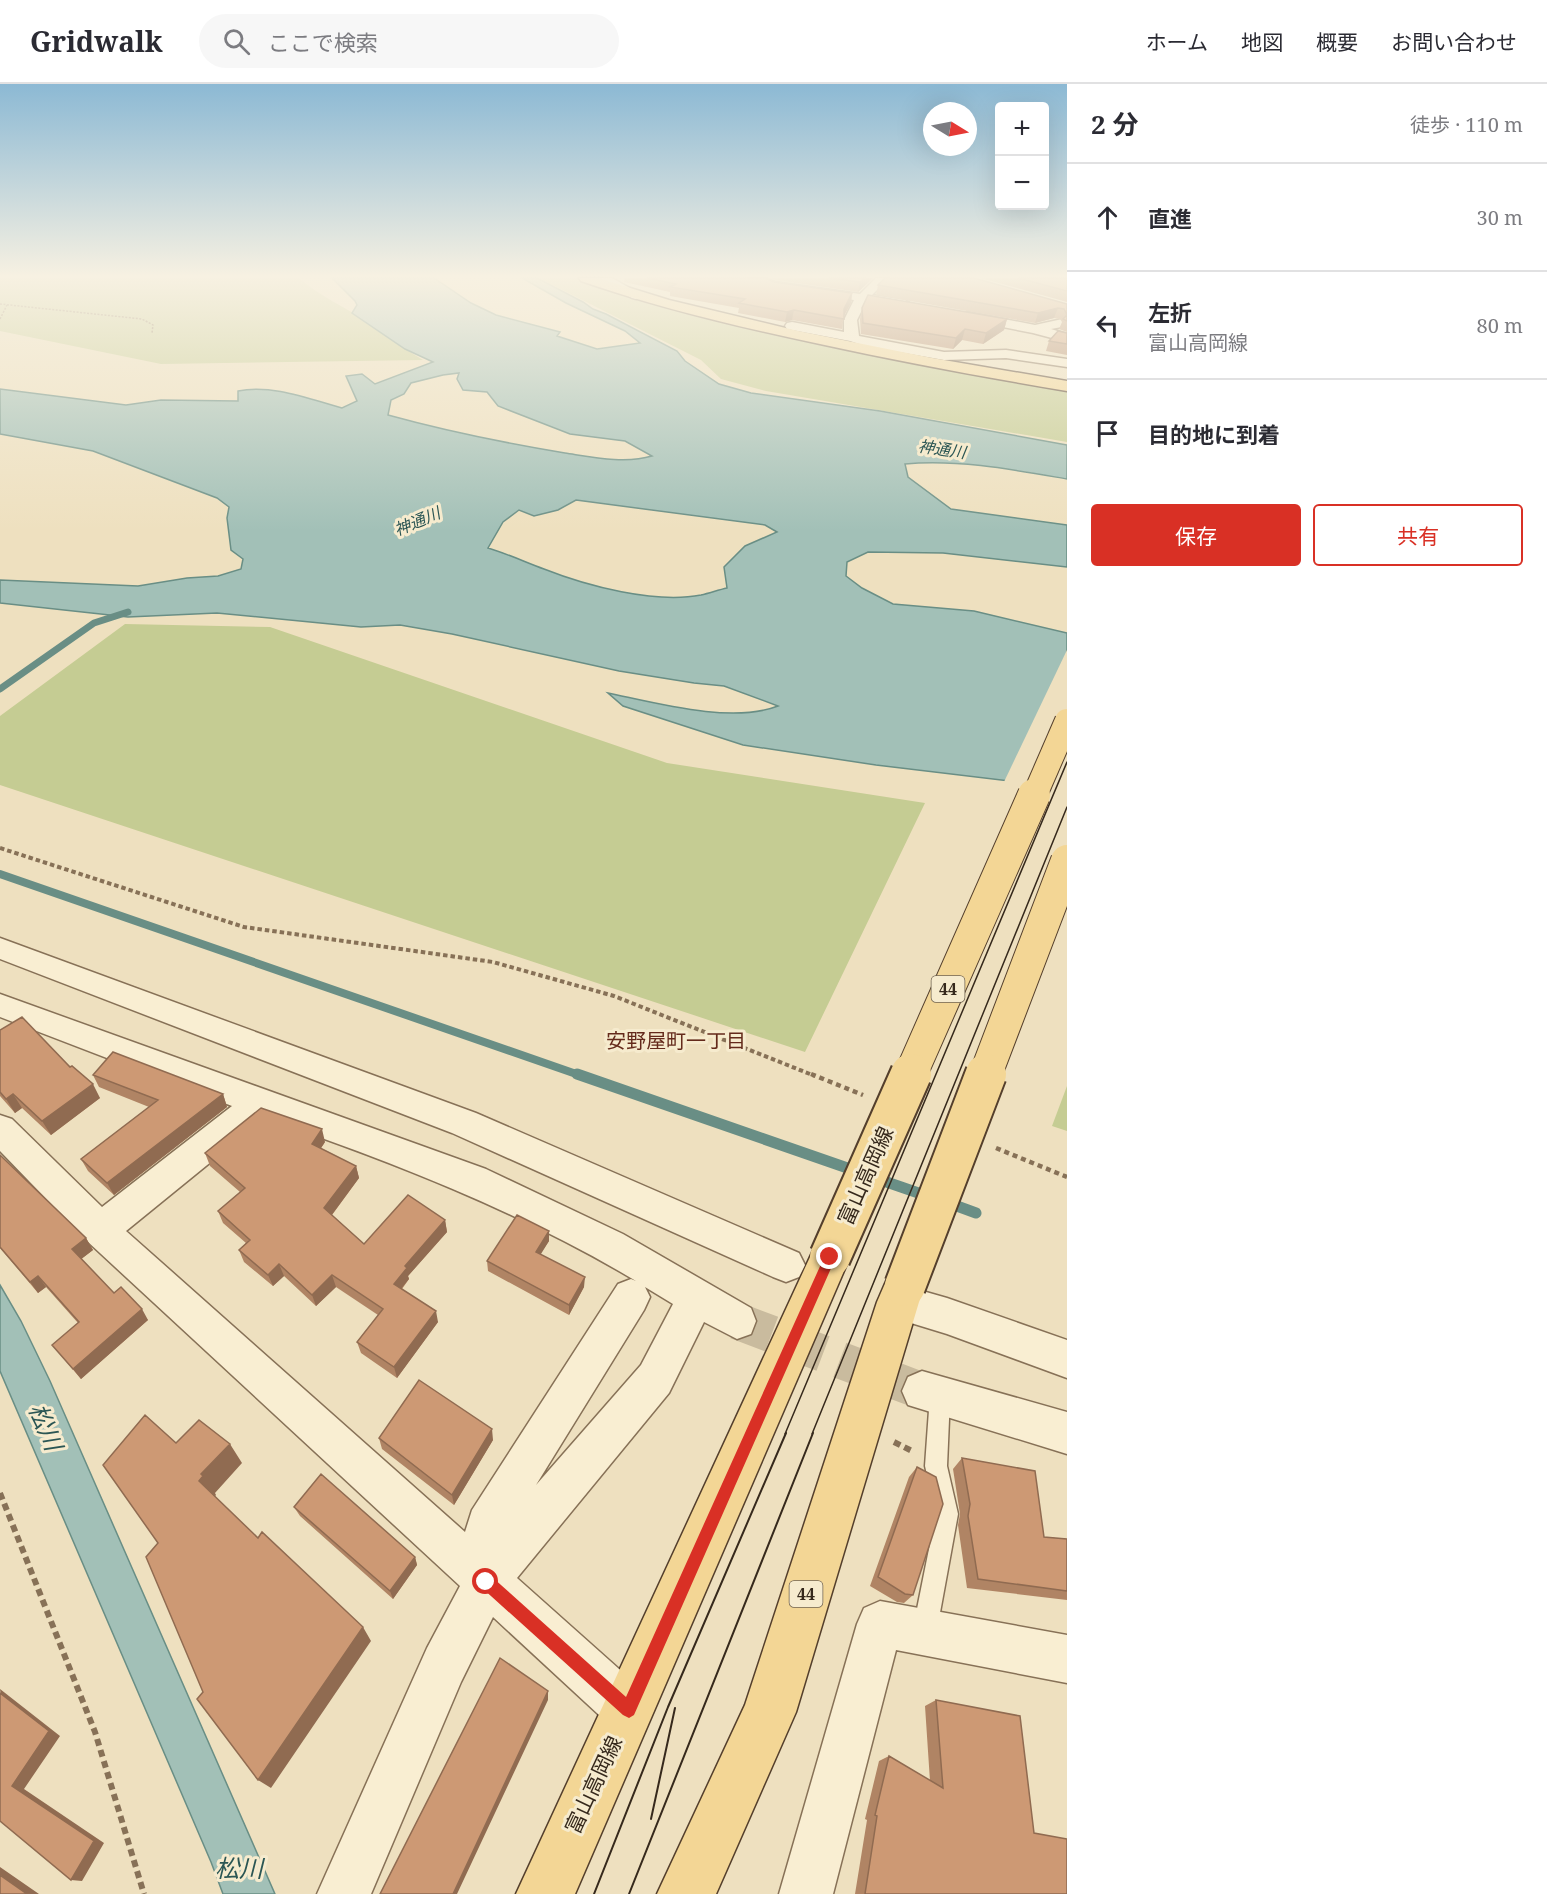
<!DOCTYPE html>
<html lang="ja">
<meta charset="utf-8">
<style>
:root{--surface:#fff;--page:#f7f7f7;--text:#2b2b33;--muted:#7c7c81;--line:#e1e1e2;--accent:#d93025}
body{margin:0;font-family:"Noto Serif","Noto Sans JP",serif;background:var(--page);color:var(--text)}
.controls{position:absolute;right:18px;top:18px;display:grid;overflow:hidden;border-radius:6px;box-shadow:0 6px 24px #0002}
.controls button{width:54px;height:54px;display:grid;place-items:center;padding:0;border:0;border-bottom:2px solid var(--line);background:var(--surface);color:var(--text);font:30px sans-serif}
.compass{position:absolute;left:923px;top:18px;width:54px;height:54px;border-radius:50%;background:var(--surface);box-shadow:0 6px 24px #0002;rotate:100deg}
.stop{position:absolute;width:18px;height:18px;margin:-14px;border:4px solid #d93025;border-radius:50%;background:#fff}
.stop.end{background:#d93025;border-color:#fff;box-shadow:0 2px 6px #0008}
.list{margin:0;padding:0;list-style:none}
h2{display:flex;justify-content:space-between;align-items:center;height:78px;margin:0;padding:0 24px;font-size:26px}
h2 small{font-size:20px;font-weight:400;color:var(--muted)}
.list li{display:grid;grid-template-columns:39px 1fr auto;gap:18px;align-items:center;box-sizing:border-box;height:108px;padding:0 24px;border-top:2px solid var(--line)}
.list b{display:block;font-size:22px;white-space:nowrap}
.list p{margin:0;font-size:20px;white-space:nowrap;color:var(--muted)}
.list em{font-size:20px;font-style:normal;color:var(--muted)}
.actions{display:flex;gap:12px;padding:18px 24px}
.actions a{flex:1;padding:14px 0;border:2px solid var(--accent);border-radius:6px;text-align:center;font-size:21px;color:var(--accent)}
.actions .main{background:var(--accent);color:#fff}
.icon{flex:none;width:33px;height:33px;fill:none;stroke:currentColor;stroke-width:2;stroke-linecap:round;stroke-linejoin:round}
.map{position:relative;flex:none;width:1067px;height:1810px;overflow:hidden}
header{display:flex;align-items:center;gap:36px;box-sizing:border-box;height:84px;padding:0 30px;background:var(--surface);border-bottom:2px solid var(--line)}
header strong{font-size:28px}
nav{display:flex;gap:33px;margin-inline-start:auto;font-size:21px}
.search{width:420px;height:54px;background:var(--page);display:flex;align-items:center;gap:15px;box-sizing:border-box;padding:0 21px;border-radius:33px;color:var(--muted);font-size:22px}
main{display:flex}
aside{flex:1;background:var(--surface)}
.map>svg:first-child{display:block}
.green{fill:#c5cc93}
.water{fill:#a2c0b7;stroke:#698e85;stroke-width:1.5;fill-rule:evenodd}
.pier{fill:#eee0bf}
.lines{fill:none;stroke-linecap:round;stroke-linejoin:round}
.stream-far2{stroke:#698e85;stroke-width:7}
.stream-far1{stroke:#698e85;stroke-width:8}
.stream{stroke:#698e85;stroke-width:11}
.street-tunnel{stroke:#c9bb9e;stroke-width:37;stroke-dasharray:37 18;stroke-linecap:butt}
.lane-casing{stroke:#877157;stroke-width:3}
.street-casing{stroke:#877157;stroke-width:3}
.primary-casing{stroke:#543f2c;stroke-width:3}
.path-far3{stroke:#877157;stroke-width:1.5;stroke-dasharray:2 1.5;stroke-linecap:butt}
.path-far2{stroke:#877157;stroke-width:4;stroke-dasharray:4.5 3;stroke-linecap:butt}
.path-far1{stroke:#877157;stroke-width:4.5;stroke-dasharray:5 4;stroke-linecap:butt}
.path{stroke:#877157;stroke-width:6;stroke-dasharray:7 4.5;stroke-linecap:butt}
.lane{fill:#f9eed2;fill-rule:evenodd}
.street{fill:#f9eed2;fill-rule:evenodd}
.primary{fill:#f3d695;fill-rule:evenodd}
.tram-far1{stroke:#36291c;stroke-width:1.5}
.tram{stroke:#36291c;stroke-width:2}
.primary-bridge-far2-casing{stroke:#543f2c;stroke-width:26;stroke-linecap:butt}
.primary-bridge-far1-casing{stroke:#543f2c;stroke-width:34;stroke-linecap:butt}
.primary-bridge-casing{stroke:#543f2c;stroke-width:44;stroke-linecap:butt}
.primary-bridge-far2{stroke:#f3d695;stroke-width:24}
.primary-bridge-far1{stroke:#f3d695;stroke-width:32}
.primary-bridge{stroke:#f3d695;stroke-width:40}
.wall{fill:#b08464}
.shaded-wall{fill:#906b51}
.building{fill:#cd9974;stroke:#906b51;stroke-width:1.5}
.route{fill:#d93025}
.labels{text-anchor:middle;stroke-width:6;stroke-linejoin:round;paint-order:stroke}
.far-water-label{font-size:16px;font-style:italic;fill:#2b5654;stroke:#f6ebce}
.shield{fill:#f6ebce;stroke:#706351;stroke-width:1.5}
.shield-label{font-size:16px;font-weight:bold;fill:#36291c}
.neighbourhood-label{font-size:20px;fill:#642a1b;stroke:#f6ebce}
.near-street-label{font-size:21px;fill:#36291c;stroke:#f6ebce}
.near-water-label{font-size:24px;font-style:italic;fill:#2b5654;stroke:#f6ebce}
</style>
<header>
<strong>Gridwalk</strong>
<div class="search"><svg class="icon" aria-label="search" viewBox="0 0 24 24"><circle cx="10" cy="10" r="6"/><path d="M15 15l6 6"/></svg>ここで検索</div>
<nav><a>ホーム</a><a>地図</a><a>概要</a><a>お問い合わせ</a></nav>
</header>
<main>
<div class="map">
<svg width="1067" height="1810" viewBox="0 0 1067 1810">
<rect width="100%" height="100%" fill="#eee0bf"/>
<path class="green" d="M0,194H299C320,213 346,223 369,239C387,252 404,265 423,276L161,280L0,247Z
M539,194H577L631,212L783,250L1067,308V358L766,307L721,295L701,276Z
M125,540L270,543L667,679L925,719L805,968L0,701V632Z
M1067,1002V1047L1052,1042Z"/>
<path class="water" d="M332,194H434L471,219L496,231L560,248L557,252L597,265L640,259L625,247L566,219L522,194H537L583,218L593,225L606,230L677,267L685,277L719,300L751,309L880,327L1067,361V395C1015,386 958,375 905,380L908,393L951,425L1067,441V483L943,469L868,468L847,478L846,492L862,504L893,520L974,527L1067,549V704L876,681L743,661L623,622L608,609C656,619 732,640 778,622L724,602L694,599L619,587L452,550L400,541L361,543L217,529L128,533L0,519V496L138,502L187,494L218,492L241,485L243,475L231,466L227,434L229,423L217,414L93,367L0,350V305L126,321L161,316L238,317V307C272,300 309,315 342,324L357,317L346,292L362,290L375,300L433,278L405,265L352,229L357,221L355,217ZM459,289L457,295L463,306L487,308L498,322L570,350L625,357L652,372C625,380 592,373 565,369C505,359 446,347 388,331L391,316L404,310L411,299L443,291ZM576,416L765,441L777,448L745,462L724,483L727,504C718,506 710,509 701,511C655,520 587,502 544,485C525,478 508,470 488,464L503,438L519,426L534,432L558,426Z
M0,1201L21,1237L50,1297L275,1810H223L211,1778L0,1287Z"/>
<path class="pier" d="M1067,566V707L1003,700Z"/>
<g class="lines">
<path class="stream-far2" d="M0,605L94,539L128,528"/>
<path class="stream-far1" d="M0,790L582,992"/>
<path class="stream" d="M577,990L856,1087
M875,1094L930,1113
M946,1118L976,1129"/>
<path class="street-tunnel" d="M737,1237L922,1307"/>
<defs>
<path id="lane" d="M940,1302L947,1305L950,1312L947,1382L958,1430L937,1545L933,1553L925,1557L917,1553L913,1545L936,1430L925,1382L930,1312L933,1305Z"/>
<path id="street" d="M598,194H612L642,211L636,215L632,214Z
M749,194H765L775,198L860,210L876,194H889L872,211L905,216L911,220L905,224L866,218L857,236L859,252L944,268L1006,266L1067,275V283L1006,274L944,276L882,265L877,266L850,257L787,245L785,242L787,239L792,238L844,248V236L854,216L773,205Z
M967,228L1035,241L1067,234V242L1051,245L1067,250V258L1033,249L962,235L961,232Z
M0,854L476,1029L799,1169L805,1181L799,1193L786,1198L773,1193L452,1049L0,875Z
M0,910L486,1085L623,1150L751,1224L756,1237L751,1250L737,1255L704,1238L669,1309L517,1494L646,1609L653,1626L646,1643L629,1650L612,1643L493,1533L461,1598L371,1810H317L427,1564L460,1502L87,1157L0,1067V1031L12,1035L102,1123L232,1022L0,933ZM265,1034C393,1078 519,1127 636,1197L631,1195L618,1200L472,1426L465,1448L126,1147ZM645,1203L673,1220L641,1281L536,1401L644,1226L650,1213Z
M898,1200L947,1214L1067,1256V1294L947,1250L885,1231L879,1218L885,1205Z
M922,1287L1067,1328V1370L908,1321L902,1307L908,1293Z
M880,1517L1067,1551V1599L896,1566L833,1810H779L857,1540L864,1524Z"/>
<path id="primary" d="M579,194H598L669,216L798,247L932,274L1067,297V307C984,293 902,278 820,260C739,243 659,224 581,197Z
M830,1155L844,1160L850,1173L575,1810H516L816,1160Z
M905,1183L920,1188L926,1202L919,1218L796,1628L716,1810H657L745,1621L877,1218L890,1188Z"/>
</defs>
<use href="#lane" class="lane-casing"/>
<use href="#street" class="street-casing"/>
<use href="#primary" class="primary-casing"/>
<path class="path-far3" d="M0,220L142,235L153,241L152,249
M0,235L7,221"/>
<path class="path-far2" d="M0,764L244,843L493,878L614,912L815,992"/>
<path class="path-far1" d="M811,990L863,1011
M996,1064L1067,1093"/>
<path class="path" d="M894,1358L912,1367
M0,1409L95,1648L144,1810"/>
<use href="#lane" class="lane"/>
<use href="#street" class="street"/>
<use href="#primary" class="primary"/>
<path class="tram-far1" d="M785,1350L1067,678
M812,1350L1067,723"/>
<path class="tram" d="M651,1735L675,1624
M594,1810L668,1623L786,1349
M629,1810L813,1349"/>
<defs>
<path id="primary-bridge-far2" d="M1034,713L1067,637"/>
<path id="primary-bridge-far1" d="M910,992L1034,711
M985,992L1067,777"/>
<path id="primary-bridge" d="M830,1173L911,990
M905,1202L986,990"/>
</defs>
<use href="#primary-bridge-far2" class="primary-bridge-far2-casing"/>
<use href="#primary-bridge-far1" class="primary-bridge-far1-casing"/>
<use href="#primary-bridge" class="primary-bridge-casing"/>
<use href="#primary-bridge-far2" class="primary-bridge-far2"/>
<use href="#primary-bridge-far1" class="primary-bridge-far1"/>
<use href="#primary-bridge" class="primary-bridge"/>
</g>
<path class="wall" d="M625,194H765L774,198L852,209L851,219L844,232L842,245L792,236L785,238L738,229L739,224L670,212V208L624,198Z
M770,194H873L858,208L776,196Z
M981,194H1067V218Z
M878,201L1067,220V248L1059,245L1062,238L1060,235L1054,234L1035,239L876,211Z
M862,224L1007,235L1004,246L983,260L962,256L953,265L861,250L860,235Z
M1067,249V271L1046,267L1049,257Z
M0,946L100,1014L51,1051L22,1024L15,1029L0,1012Z
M93,991L223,1010L227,1023L114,1111L88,1087L81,1075L149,1023L99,1003Z
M325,1058L321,1064L356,1082L359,1094L332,1131L364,1160L445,1136L447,1148L408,1192L409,1195L402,1205L438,1238L397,1294L361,1269L357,1258L378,1231L336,1203L316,1222L284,1192L273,1202L244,1178L239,1166L246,1159L223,1139L218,1127L240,1108L210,1082L205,1069Z
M0,1071L86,1154L93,1166L81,1175L114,1209L148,1236L81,1295L52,1261L78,1239L46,1203L38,1209L0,1164Z
M549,1147V1157L540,1170L584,1203L569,1231L488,1187L487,1177Z
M379,1354L493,1356L454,1421L382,1365Z
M962,1374L1044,1453L1067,1455V1516L967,1504L958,1441L960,1430L953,1385Z
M917,1383L913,1511L904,1519L897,1518L870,1502L909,1393Z
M294,1423L415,1473L417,1481L393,1515L300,1432Z
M936,1616L1034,1749L1067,1810H855L867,1736L865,1735L879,1677L889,1672L930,1697L925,1622Z"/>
<path class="shaded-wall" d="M865,194H873L858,208L860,198Z
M852,209L851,219L842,235L844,225Z
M1058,224L1054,234L1035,239L1038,229Z
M794,226L792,236L785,238L787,228Z
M1007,235L1004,246L983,260L986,249Z
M965,245L962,256L953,265L956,254Z
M93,1000L100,1014L51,1051L42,1037Z
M13,1010L22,1024L15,1029L6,1015Z
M223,1010L227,1023L114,1111L107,1099Z
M322,1045L325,1058L315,1073L312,1060Z
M356,1082L359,1094L328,1136L324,1124Z
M445,1136L447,1148L408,1192L409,1195L396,1211L394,1200L405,1182Z
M549,1147V1157L536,1178V1168Z
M86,1154L93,1166L80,1176L72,1165Z
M279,1180L284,1192L273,1202L268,1191Z
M332,1191L336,1203L316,1222L312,1211Z
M38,1192L46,1203L38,1209L30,1198Z
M585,1193L584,1203L569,1231V1221Z
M142,1225L148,1236L81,1295L73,1285Z
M436,1227L438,1238L397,1294L394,1283Z
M492,1345L493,1356L454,1421L452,1411Z
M230,1360L242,1379L215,1409L216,1411L212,1416L199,1397L201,1390Z
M415,1473L417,1481L393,1515L390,1507Z
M363,1543L371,1557L271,1704L258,1696Z
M0,1605L60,1652L24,1705L104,1759L82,1797L71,1796L12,1702Z
M548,1607V1616L457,1810H453Z
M0,1783L39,1810H27L0,1791Z"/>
<path class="building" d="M647,194H765L774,198L852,209L844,225V235L794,226L787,228L739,219L745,215L670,203L676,200Z
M829,194H865L860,198Z
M885,194H974L1067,220V231L1064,225L1058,224L1038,229L878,201Z
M1018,194H1067V207Z
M868,211L1007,235L986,249L965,245L956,254L863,239L862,224Z
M1067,231V237L1063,235Z
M1058,247L1067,249V260L1049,257Z
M22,933L70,983L72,982L93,1000L42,1037L13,1010L6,1015L0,1008V946Z
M113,968L223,1010L107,1099L81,1075L158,1016L93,991Z
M261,1024L322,1045L312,1060L356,1082L324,1124L364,1160L408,1111L445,1136L405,1182L407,1184L394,1200L436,1227L394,1283L357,1258L383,1225L332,1191L312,1211L279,1180L268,1191L239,1166L250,1156L218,1127L245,1104L205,1069Z
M0,1071L86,1154L72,1165L114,1209L121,1203L142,1225L73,1285L52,1261L79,1238L38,1192L30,1198L0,1163Z
M517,1131L549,1147L536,1168L585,1193L569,1221L487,1177Z
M419,1296L492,1345L452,1411L379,1354Z
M145,1331L176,1359L199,1336L230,1360L201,1390L203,1392L199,1397L258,1454L262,1448L363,1543L258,1696L197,1615L203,1608L146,1473L158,1459L103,1381Z
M962,1374L1035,1387L1044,1453L1067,1455V1507L978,1495L968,1432L970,1420Z
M917,1383L936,1393L943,1420L913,1511L905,1510L878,1493Z
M321,1390L415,1473L390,1507L294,1423Z
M500,1574L548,1607L453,1810H380Z
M0,1609L49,1647L12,1702L94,1757L71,1796L0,1737Z
M936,1616L1020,1632L1034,1749L1067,1755V1810H865L877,1732L875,1731L889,1672L943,1704Z
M0,1791L27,1810H0Z"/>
<linearGradient id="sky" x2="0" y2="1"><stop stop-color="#8cb9d4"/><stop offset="0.43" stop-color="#f7f1e2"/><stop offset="1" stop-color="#f7f1e2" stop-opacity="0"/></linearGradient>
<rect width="1067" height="447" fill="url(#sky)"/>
<path class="route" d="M830,1168L836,1173L634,1631L629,1634L623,1631L481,1503L479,1498L481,1493L486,1490L492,1493L626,1613L826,1169Z"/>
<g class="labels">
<g class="far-water-label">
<text transform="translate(942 365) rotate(8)" y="6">神通川</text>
<text transform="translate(417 437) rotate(-23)" y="6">神通川</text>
</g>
<g class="shield">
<rect x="931.5" y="892" width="33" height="26" rx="4.5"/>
<rect x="789.5" y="1497" width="33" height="26" rx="4.5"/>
</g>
<g class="shield-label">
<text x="948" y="911">44</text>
<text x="806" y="1516">44</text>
</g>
<g class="neighbourhood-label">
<text x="676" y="964">安野屋町一丁目</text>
</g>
<g class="near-street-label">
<text transform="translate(866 1092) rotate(-66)" y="7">富山高岡線</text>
<text transform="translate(594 1701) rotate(-65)" y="7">富山高岡線</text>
</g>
<g class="near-water-label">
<text transform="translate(45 1343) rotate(67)" y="8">松川</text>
<text x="239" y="1793">松川</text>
</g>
</g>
</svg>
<div class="controls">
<button>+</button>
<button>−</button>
</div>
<svg class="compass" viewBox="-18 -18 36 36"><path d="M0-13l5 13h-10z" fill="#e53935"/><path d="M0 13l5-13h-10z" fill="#7c7c81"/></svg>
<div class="stop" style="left:486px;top:1498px"></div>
<div class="stop end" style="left:830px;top:1173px"></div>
</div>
<aside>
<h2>2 分<small>徒歩 · 110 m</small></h2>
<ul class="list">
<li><svg class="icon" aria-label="ahead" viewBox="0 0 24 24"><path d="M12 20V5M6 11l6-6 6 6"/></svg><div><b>直進</b></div><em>30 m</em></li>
<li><svg class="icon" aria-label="left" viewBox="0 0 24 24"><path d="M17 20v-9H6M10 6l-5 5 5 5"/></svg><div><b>左折</b><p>富山高岡線</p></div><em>80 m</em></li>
<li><svg class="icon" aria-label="arrive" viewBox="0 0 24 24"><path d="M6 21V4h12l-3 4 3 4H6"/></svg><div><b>目的地に到着</b></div></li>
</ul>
<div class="actions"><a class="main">保存</a><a>共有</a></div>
</aside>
</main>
